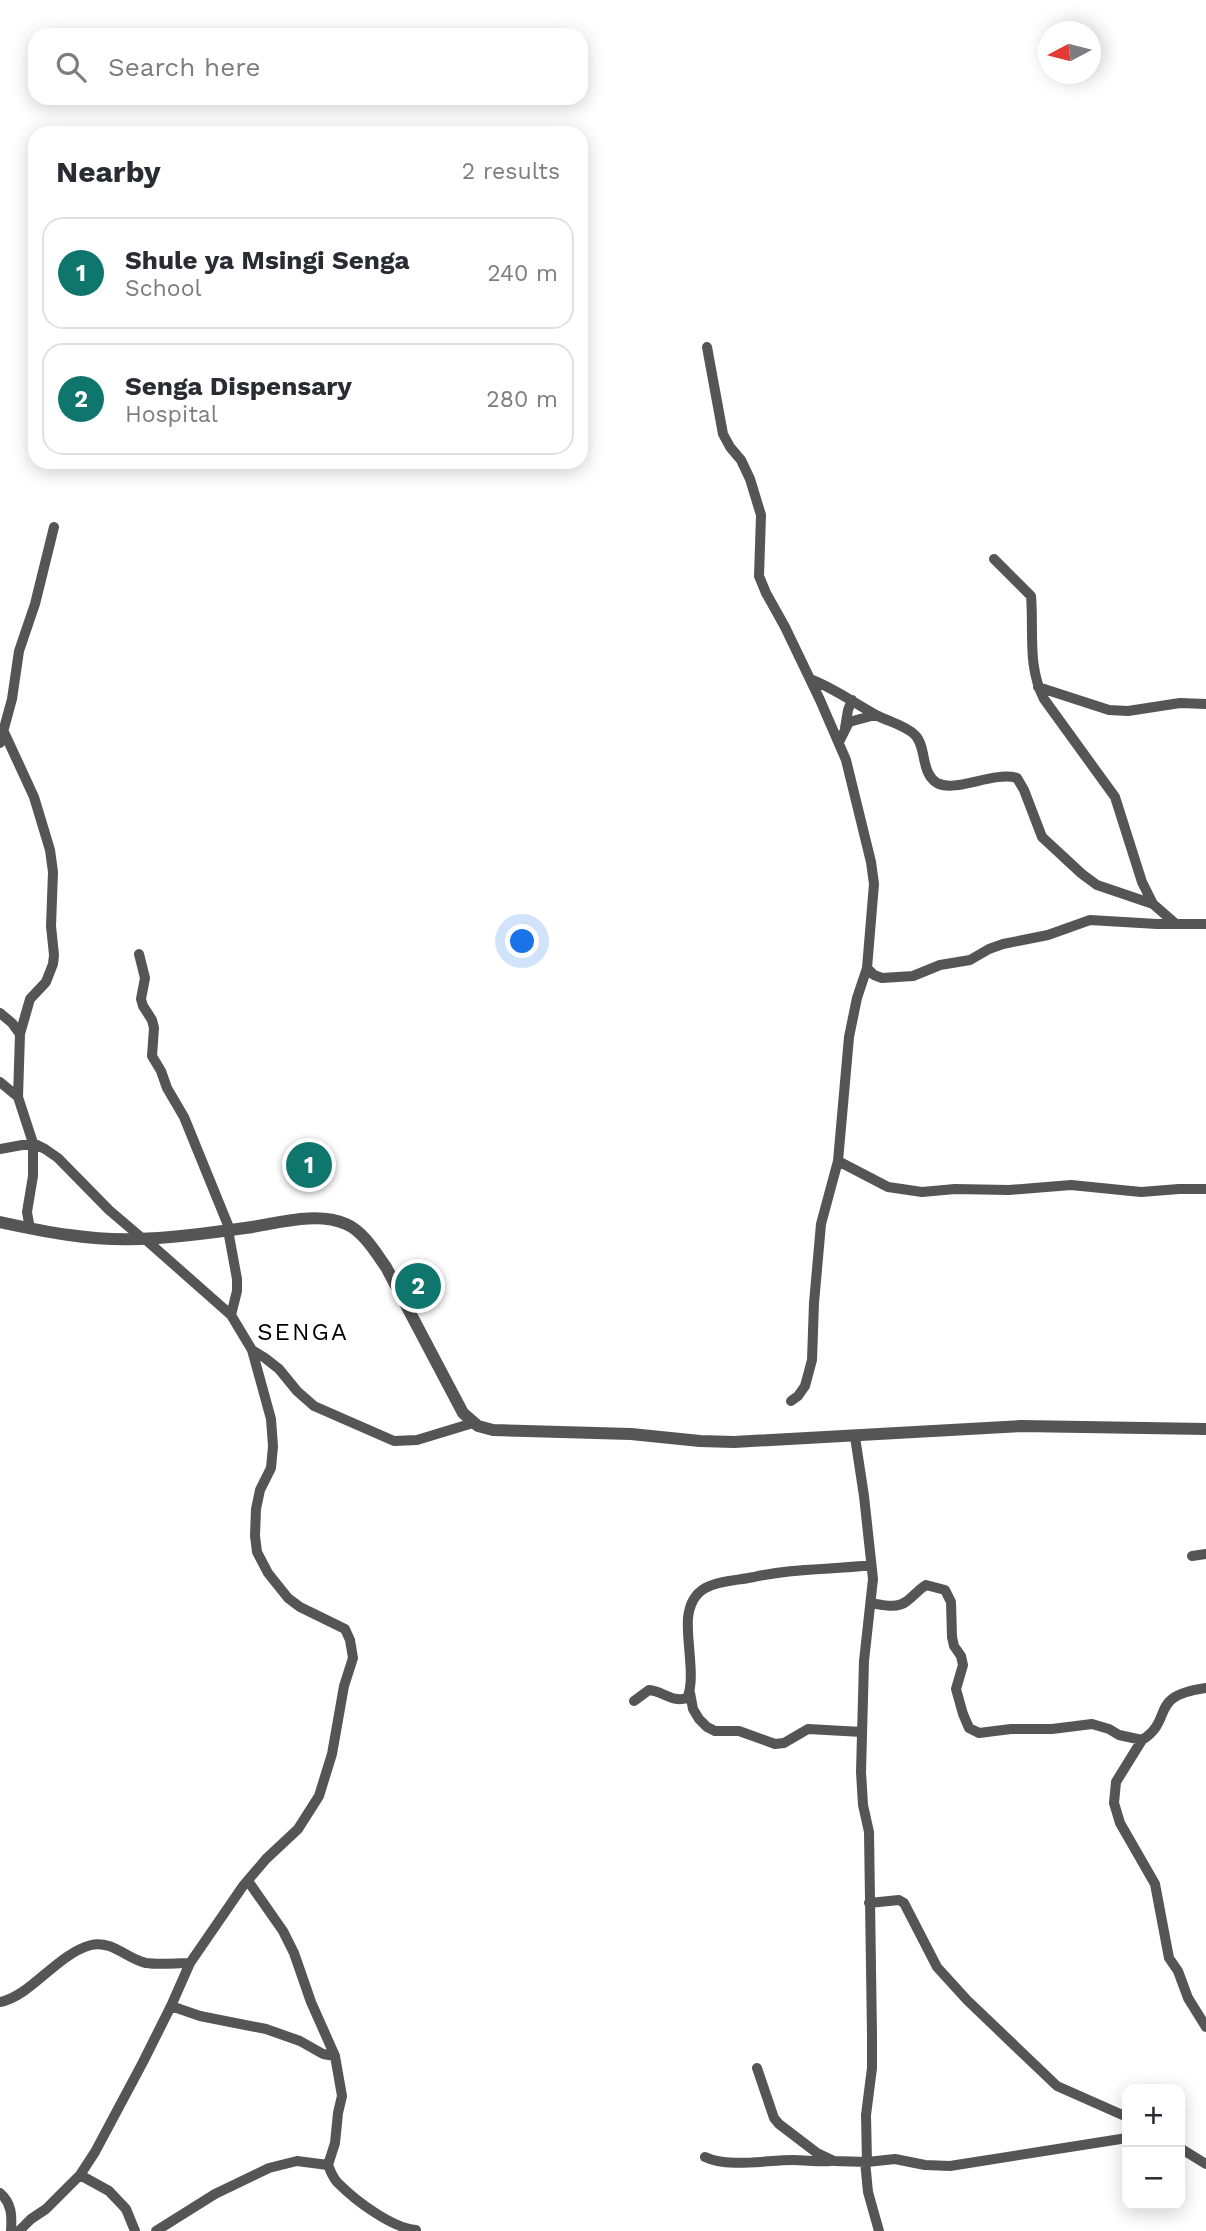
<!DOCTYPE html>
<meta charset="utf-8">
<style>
:root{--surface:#fff;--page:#f2f2f3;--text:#2b2b33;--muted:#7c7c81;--line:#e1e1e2;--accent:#0f766e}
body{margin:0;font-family:"Work Sans",sans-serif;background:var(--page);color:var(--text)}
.controls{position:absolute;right:21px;bottom:21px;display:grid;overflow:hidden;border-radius:14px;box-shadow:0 4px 18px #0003}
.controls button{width:63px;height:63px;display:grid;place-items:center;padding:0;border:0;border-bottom:2px solid var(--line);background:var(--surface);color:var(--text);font:35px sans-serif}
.compass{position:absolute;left:1038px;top:21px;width:63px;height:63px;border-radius:50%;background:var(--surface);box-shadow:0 4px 18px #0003;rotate:263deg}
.you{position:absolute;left:523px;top:942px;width:24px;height:24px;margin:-18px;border:5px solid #fff;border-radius:50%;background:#1a73e8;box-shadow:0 0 0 10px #1a73e833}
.badge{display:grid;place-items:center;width:46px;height:46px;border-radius:50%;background:var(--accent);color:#fff;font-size:23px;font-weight:700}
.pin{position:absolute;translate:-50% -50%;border:4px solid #fff;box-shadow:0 2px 7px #0006}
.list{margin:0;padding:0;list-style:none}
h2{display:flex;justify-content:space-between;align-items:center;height:91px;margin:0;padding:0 28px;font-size:30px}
h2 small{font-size:23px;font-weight:400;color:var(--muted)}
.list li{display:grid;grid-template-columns:46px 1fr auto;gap:21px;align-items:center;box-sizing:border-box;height:112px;margin:0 14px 14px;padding:0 14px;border:2px solid var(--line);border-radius:21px}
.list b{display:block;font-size:26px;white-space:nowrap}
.list p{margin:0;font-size:23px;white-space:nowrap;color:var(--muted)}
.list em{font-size:23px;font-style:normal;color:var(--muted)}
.icon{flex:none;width:38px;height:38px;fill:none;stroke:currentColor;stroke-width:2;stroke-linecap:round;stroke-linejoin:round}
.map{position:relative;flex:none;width:1206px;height:2231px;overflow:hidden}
.search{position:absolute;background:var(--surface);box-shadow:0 4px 18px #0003;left:28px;top:28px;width:560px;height:77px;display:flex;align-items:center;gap:18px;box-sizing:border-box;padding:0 24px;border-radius:21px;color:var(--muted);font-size:26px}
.panel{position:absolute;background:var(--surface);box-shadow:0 4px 18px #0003;left:28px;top:126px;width:560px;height:343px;border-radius:21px}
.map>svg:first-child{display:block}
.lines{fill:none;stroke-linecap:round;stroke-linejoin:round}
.minor{stroke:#555;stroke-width:10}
.tertiary{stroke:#555;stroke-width:12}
.labels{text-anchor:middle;stroke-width:7;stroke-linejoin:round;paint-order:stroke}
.quarter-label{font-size:24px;letter-spacing:2px;fill:#000;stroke:#fff}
</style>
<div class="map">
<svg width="1206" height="2231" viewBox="0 0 1206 2231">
<rect width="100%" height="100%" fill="#fff"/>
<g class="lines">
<path class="minor" d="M707,347L723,434L730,447L741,460L750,479L761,515L759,576L766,593L785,627L820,700L846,760L871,862L874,884L867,968L857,998L849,1037L838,1161L821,1224L814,1303L812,1360L805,1386L798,1396L791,1401
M994,559L1031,596C1034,631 1027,666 1044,699L1115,797L1142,882L1153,904L1176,924
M810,679C834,688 854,703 876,715C889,722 905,725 915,735C927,747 920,772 937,783C956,793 993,771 1017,778L1024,790L1042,837L1082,874L1097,885L1153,904
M1038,687L1109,710L1128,711L1180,703L1206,704
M845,728L848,710L852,700
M4,732L34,797L50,850L53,872L51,926L54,955L53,964L46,982L30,999L20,1034
M839,742L849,722L875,715
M0,743L12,699L19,651L35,604L54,527
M139,954L145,978L141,999L143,1006L152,1020L154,1028L152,1056L161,1071L167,1088L184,1117L230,1230
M867,968L874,975L882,978L913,976L940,965L970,960L989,949L1003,944L1048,935L1090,920L1157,924H1206
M0,1013L12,1023L20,1034L18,1097L33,1143V1176L27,1212L30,1229
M0,1082L18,1097
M0,1149L33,1143L45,1149L58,1158L109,1210L143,1239
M838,1161L888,1187L922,1192L955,1189L1009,1190L1071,1185L1141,1192L1179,1189H1206
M228,1230L237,1279V1291L231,1315
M252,1350L265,1358L279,1369L297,1391L314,1406L394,1441L417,1440L473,1423
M855,1437L864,1496L873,1579L864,1661L861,1772L863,1805L869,1832L872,2036V2068L866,2115L867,2162
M1192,1556L1206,1554
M871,1603C883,1605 897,1609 907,1601C914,1596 918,1590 926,1585L945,1590L951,1602L952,1637L954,1646L961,1656L963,1665L956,1689L963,1714L969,1728L979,1733L1011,1729H1052L1092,1724L1109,1729L1119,1735L1142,1740C1175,1719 1147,1696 1206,1688
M690,1693L693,1709L699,1719L707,1727L715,1731H739L775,1744L784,1743L808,1729L862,1732
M634,1701L649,1690C663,1691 672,1703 687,1698C696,1680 686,1640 688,1618C692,1579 725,1583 754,1577C793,1568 831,1570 871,1565
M1142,1740L1116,1782L1114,1803L1120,1823L1155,1884L1169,1958L1178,1971L1188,1998L1206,2027
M248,1881L283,1931L294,1953L311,2002L335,2056L342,2096L338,2113L335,2143L328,2165C331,2172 333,2179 339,2184C356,2201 392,2228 416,2230
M869,1903L899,1900L904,1903L937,1967L967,2000L1057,2086L1127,2117
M0,2002C31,1996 57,1954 91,1945C112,1940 127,1959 146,1963C160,1965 176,1963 190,1963
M171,2006L200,2016L266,2029L300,2041L323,2054L335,2056
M757,2068L774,2118L779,2124L817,2153L834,2161L867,2162L895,2159L925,2165L950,2166L1127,2138
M1180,2148L1206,2164
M705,2157C728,2168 767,2160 793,2160C806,2160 818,2162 831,2161
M865,2161L868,2192L879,2231
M80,2175L109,2191L126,2209L135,2231
M0,2193C12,2203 12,2216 11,2231
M19,2231L31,2219L46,2209L80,2175L95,2152L143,2062L171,2006L190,1963L243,1886L266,1859L298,1829L319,1796L332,1754L344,1686L353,1658L350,1640L345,1629L300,1607L288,1598L268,1573L257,1552L255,1536L256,1509L260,1490L271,1468L273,1446L271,1419L252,1350L231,1315L145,1239
M156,2231L215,2194L269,2168L297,2161L328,2165"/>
<path class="tertiary" d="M0,1222C46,1232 92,1241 138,1239C174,1238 210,1233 245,1228C276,1224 316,1211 346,1224C363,1231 376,1253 386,1267L463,1413L478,1426L493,1430L631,1434L700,1441L734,1442L1021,1426L1206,1429"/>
</g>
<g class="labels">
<g class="quarter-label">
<text x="303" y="1340">SENGA</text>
</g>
</g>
</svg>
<div class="controls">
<button>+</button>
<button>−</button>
</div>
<svg class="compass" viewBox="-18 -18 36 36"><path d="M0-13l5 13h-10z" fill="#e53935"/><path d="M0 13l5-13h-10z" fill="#7c7c81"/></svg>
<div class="you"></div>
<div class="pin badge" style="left:309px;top:1165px">1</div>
<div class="pin badge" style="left:418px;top:1286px">2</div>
<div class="search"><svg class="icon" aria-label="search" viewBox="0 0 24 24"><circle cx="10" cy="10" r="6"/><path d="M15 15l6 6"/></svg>Search here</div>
<section class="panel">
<h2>Nearby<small>2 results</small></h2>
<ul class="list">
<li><span class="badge">1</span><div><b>Shule ya Msingi Senga</b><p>School</p></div><em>240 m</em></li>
<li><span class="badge">2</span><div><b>Senga Dispensary</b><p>Hospital</p></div><em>280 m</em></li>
</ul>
</section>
</div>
